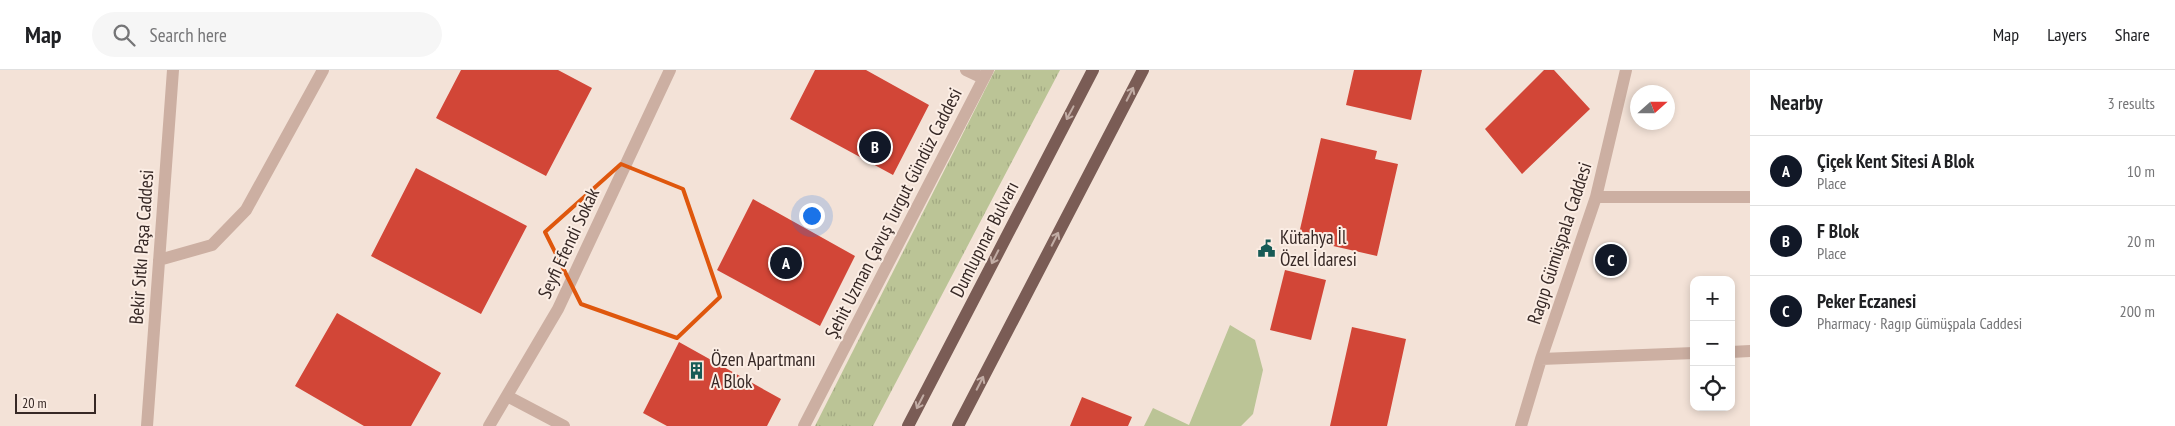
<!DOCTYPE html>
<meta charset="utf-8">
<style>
:root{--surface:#fff;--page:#f6f6f6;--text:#202124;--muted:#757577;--line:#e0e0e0;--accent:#111827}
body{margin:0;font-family:"PT Sans Narrow",sans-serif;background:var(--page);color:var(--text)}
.controls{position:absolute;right:15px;bottom:15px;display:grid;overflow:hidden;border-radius:10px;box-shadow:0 2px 8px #0003}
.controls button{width:45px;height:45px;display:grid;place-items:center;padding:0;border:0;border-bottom:1px solid var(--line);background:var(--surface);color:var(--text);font:25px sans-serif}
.compass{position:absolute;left:1630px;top:15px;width:45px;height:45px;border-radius:50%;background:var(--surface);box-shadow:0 2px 8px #0003;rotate:69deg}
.scale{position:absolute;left:15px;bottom:12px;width:81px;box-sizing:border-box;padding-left:5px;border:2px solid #362825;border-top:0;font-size:14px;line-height:18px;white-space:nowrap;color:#362825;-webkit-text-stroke:4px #fbede4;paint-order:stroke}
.you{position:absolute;left:811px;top:145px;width:18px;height:18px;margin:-12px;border:4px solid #fff;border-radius:50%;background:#1a73e8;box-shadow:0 0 0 8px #1a73e833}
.badge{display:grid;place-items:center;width:32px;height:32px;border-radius:50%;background:var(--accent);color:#fff;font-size:16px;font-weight:700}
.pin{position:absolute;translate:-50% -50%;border:2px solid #fff;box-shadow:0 1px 5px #0006}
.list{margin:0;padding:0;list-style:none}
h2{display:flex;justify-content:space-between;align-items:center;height:65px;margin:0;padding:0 20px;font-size:21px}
h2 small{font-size:16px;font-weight:400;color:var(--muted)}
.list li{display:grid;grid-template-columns:32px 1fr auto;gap:15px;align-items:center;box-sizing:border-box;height:70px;padding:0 20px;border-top:1px solid var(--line)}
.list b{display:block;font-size:19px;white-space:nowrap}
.list p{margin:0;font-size:16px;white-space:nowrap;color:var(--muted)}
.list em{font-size:16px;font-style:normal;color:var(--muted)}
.icon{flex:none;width:28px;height:28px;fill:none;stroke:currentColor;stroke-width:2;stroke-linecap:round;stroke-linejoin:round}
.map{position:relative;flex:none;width:1750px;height:356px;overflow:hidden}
header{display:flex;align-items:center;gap:30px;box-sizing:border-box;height:70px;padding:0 25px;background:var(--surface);border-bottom:1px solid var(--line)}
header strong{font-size:24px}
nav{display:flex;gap:28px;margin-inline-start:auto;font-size:18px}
.search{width:350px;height:45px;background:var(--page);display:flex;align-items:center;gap:12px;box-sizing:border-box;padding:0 18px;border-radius:28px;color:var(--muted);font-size:19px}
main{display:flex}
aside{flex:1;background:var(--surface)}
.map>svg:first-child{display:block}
.grass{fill:#bbc496}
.park{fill:url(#park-tufts)}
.building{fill:#d24637}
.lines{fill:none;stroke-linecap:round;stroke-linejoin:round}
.minor{stroke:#ccafa2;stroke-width:12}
.major{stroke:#7a5c55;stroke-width:12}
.oneway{stroke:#c1aca4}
.marked{fill:none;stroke:#df570d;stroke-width:4;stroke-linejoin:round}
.labels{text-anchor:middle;stroke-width:4;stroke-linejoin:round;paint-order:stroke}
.street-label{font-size:19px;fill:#362825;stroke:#fbede4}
.poi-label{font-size:19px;fill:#362825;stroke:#fbede4;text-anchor:start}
</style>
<header>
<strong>Map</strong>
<div class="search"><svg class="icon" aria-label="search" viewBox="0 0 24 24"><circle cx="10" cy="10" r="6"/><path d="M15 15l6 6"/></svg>Search here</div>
<nav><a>Map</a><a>Layers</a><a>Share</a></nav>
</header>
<main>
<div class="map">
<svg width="1750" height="356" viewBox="0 0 1750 356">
<defs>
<pattern id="park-tufts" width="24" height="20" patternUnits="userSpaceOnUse" patternTransform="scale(1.25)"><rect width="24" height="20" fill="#bbc496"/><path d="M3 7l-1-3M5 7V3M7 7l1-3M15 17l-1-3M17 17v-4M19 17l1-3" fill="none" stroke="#a1a881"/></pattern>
</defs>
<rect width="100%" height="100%" fill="#f3e2d7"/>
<path class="grass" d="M1230,255L1255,270L1263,300L1253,344L1241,356H1144L1153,338L1189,355Z"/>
<path class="park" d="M995,0H1060L873,356H815Z"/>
<path class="building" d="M461,0H558L592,18L546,106L436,48Z
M815,0H866L929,35L893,105L790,49Z
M1354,0H1422L1411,50L1346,35Z
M1544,0H1554L1590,39L1522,104L1485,59Z
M1321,68L1377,81L1375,89L1398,94L1377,186L1298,168Z
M416,98L527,156L481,244L371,186Z
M753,129L855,186L820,256L717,200Z
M1285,200L1326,210L1311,270L1270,260Z
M337,243L441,303L411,356H364L295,316Z
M1352,257L1406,269L1387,356H1330Z
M679,272L781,329L767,356H667L643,343Z
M1082,327L1132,347L1128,356H1070Z"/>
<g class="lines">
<path class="minor" d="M966,0L983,8
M1596,127H1750
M159,190L212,175L246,140L323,0
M1731,282L1750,281
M1541,289L1694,283
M507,326L564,356
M147,356L173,0
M489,356L558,239L670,0
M804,356L988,0
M1521,356L1541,289L1596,127L1626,0"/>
<path class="major" d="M908,356L1093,0
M958,356L1143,0"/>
</g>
<defs><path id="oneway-shaft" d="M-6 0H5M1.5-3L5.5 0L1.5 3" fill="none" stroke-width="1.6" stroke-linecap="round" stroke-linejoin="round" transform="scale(1.25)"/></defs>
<g class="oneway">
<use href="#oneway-shaft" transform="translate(1130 24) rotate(-63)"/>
<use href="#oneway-shaft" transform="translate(1070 43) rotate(118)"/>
<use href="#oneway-shaft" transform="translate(1055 169) rotate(-63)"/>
<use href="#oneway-shaft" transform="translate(995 187) rotate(117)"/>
<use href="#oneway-shaft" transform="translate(980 313) rotate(-63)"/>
<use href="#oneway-shaft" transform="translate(920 332) rotate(117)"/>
</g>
<path class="marked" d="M621,94L683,119L720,227L677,268L581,234L545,162Z"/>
<defs>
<symbol id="civic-bare" viewBox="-9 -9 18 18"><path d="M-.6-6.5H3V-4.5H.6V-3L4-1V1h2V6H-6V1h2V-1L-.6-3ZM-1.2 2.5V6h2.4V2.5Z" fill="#175b56" stroke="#fbede4" stroke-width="2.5" paint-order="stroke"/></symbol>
<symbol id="building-bare" viewBox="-9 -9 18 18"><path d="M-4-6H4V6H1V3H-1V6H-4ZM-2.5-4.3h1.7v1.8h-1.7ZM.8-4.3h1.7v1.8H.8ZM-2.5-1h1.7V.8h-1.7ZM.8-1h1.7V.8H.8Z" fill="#175b56" stroke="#fbede4" stroke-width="2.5" paint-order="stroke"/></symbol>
</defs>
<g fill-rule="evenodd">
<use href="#civic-bare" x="1254" y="166" width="25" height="25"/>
<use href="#building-bare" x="684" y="288" width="25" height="25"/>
</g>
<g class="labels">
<g class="street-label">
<text transform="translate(893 143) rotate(-63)" y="7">Şehit Uzman Çavuş Turgut Gündüz Caddesi</text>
<text transform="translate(984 169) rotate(-63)" y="7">Dumlupınar Bulvarı</text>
<text transform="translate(568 173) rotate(-65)" y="7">Seyfi Efendi Sokak</text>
<text transform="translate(1559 173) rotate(-72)" y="7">Ragıp Gümüşpala Caddesi</text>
<text transform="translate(141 177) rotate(-86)" y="7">Bekir Sıtkı Paşa Caddesi</text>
</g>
<g class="poi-label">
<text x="1280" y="174">Kütahya İl<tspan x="1280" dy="22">Özel İdaresi</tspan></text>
<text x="711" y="296">Özen Apartmanı<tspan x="711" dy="22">A Blok</tspan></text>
</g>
</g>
</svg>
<div class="controls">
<button>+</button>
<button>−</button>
<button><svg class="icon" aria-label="locate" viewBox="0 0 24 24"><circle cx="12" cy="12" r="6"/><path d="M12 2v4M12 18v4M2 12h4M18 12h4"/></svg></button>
</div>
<svg class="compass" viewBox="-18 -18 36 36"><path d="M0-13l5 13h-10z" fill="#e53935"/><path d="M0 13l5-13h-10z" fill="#757577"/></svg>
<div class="scale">20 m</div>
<div class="you"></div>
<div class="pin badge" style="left:786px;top:193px">A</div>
<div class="pin badge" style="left:875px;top:77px">B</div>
<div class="pin badge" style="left:1611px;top:190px">C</div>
</div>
<aside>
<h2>Nearby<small>3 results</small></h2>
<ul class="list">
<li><span class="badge">A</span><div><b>Çiçek Kent Sitesi A Blok</b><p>Place</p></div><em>10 m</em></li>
<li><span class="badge">B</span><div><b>F Blok</b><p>Place</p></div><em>20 m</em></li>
<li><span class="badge">C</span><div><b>Peker Eczanesi</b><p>Pharmacy · Ragıp Gümüşpala Caddesi</p></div><em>200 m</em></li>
</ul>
</aside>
</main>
